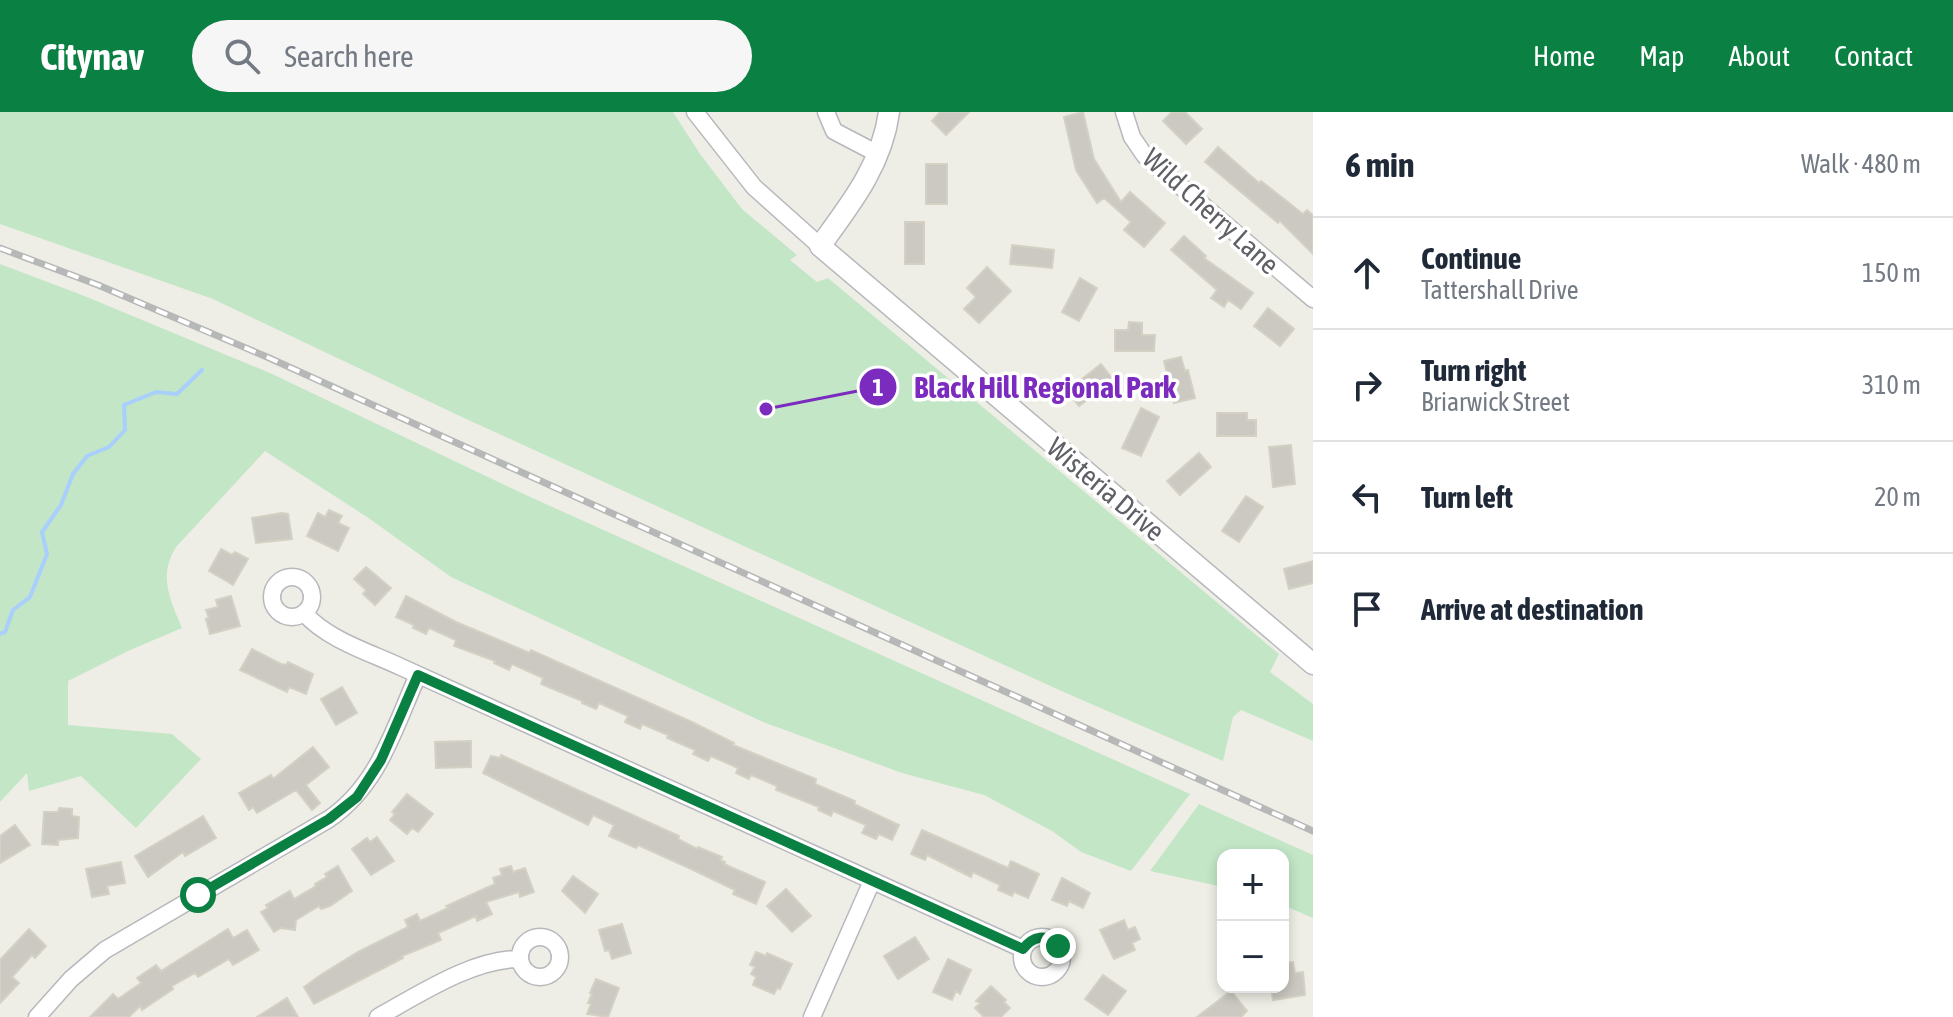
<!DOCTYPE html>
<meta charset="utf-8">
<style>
:root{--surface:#fff;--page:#f6f6f7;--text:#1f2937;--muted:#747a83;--line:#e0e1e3;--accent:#0b8043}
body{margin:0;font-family:"Asap Condensed",sans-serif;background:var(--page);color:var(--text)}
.controls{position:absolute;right:24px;bottom:24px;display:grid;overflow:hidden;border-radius:16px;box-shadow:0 4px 12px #0003}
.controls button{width:72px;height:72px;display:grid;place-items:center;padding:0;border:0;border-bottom:2px solid var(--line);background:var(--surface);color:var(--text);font:40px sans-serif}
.stop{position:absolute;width:24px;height:24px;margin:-18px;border:6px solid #0b8043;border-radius:50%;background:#fff}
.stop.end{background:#0b8043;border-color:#fff;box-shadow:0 2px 8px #0008}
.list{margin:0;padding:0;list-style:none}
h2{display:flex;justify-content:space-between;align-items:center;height:104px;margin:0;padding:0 32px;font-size:34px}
h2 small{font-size:26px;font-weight:400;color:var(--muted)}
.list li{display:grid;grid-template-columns:52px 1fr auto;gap:24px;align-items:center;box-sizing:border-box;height:112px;padding:0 32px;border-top:2px solid var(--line)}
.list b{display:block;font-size:30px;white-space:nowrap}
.list p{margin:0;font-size:26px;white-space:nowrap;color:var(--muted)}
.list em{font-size:26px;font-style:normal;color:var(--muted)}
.icon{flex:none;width:44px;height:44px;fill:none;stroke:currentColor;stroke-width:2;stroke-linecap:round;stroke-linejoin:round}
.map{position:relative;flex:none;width:1313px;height:905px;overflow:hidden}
header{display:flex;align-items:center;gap:48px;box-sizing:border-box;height:112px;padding:0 40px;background:var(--accent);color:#fff}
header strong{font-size:38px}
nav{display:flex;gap:44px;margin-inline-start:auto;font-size:28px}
.search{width:560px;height:72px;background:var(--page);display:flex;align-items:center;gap:20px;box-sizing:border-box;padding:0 28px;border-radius:44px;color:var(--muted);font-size:30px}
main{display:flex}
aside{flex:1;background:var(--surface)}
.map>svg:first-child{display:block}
.green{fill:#c3e6c7}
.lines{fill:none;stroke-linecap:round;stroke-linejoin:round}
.stream{stroke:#a9cffc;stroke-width:4}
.building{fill:#cbc9c2;stroke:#d4d1c4;stroke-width:2}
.minor-casing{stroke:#b6b8bc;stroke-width:19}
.tertiary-casing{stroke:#b6b8bc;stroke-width:23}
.minor{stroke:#fff;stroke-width:16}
.tertiary{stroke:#fff;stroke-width:20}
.rail-casing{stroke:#b6b7b7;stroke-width:7}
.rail{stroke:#fff;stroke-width:4;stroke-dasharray:12;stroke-linecap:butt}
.route{stroke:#0b8043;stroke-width:10}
.labels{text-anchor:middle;stroke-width:7;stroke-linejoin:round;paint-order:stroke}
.street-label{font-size:28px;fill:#5e6066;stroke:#fff}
.leader{fill:none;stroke:#7b2cbf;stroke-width:3}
.callout-dot{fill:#7b2cbf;stroke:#fff;stroke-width:3}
.mark-label{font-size:24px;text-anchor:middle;font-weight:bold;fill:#fff}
.callout-label{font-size:30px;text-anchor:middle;font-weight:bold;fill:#7b2cbf;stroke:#fff;stroke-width:7;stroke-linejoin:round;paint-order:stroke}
</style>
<header>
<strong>Citynav</strong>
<div class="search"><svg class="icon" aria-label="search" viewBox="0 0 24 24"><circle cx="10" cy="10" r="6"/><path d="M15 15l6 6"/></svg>Search here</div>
<nav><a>Home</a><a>Map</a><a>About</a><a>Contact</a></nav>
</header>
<main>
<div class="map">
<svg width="1313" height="905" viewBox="0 0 1313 905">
<rect width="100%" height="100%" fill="#efeee6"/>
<path class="green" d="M0,0H673L700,42L742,97L797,143L790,148L817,170L828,166L1279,542L1270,560L1313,592V629L1241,598L1233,605L1223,649L1059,578L464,306L213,187L0,112Z
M0,152L82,183L270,261L528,384L1190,682L1131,759L1081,740L1052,719L984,683L902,661L763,610L451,465L367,405L265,339L176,435C158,464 170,487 182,516L128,539L68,569V613L172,622L201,647L136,716L81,664L29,679L27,661L0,690Z
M1199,692L1313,743V806L1283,793V743H1223V775L1150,759Z"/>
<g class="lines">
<path class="stream" d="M0,522L5,520L13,498L30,485L47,442L42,420L61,393L73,362L87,344L109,335L125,318L124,293L156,280L177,282L202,258"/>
</g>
<path class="building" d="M940,0H969L946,23L932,9Z
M1083,0L1094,47L1121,90L1130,80L1165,111L1144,135L1124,118L1131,110L1104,86L1097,91L1076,58L1064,5Z
M1172,0H1185L1202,17L1186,32L1163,9Z
M1218,35L1259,71L1261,69L1303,102L1307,98L1313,103V142L1280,109L1278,111L1205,50Z
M926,52H947V92H926Z
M905,110H924V152H905Z
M1184,124L1206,144L1204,146L1253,181L1241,197L1228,188L1224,195L1211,186L1217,178L1171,138Z
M1012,133L1054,138L1052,156L1010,152Z
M987,155L1011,179L979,211L964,197L976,185L967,176Z
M1080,166L1097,176L1079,209L1062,200Z
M1268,196L1294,217L1280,234L1254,214Z
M1129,210L1142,211V223H1155L1154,239H1115V218H1128Z
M1181,245L1185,259L1188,258L1195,286L1174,291L1164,249Z
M1101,252L1113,267L1079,294L1067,279Z
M1141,296L1159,305L1141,344L1122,336Z
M1217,301H1247V308H1256V324H1217Z
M1291,333L1295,372L1273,375L1269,335Z
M1199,341L1211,355L1180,383L1167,369Z
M1246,384L1263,395L1239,430L1222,419Z
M329,398L342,404L338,411L349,416L338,439L307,424L318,401L325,405Z
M281,401L288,402L292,427L256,431L252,406Z
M221,437L232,443L235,440L248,447L233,473L209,459Z
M1313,449V471L1289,477L1284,457Z
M366,455L391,476L375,493L363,482L366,478L354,467Z
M231,484L240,514L210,522L206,507L209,506L206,498L218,495L216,488Z
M406,484L456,510L530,541L531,538L692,610L734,631L733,633L816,667L815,672L855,689L854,692L899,713L892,728L879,722L876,727L862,721L866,713L833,699L831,704L818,698L819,695L776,678L777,674L751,663L749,667L736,661L738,656L711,644L708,649L693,642L695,638L667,626L668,623L642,612L640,617L625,610L628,604L599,591L596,597L582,591V589L541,572L543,566L512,552L509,558L494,551L495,549L454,534L456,528L429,516L426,522L413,516L414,513L396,505Z
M252,537L281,552L286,553L288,550L313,562L306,582L289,575L287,580L240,558Z
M342,575L357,601L336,613L321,587Z
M471,629V655L436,656L435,630Z
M313,635L329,655L306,673L320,691L312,698L296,678L257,701L253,695L249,698L239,681L271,663L273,667Z
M501,643L679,724L678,727L697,737L698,735L722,745L720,748L725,750L724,752L765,770L756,792L733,782L735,778L689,756L638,733L636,736L609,724L614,713L593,703L588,713L483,661L491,644L500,646Z
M407,682L433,702L418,720L412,716L407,722L390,708L395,702L392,700Z
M59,696L72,697V704L79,705L78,726L58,728V733L42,732L44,700H58Z
M203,704L216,726L185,744L183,740L148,765L135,744Z
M15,713L30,733L0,751V724Z
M922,718L1008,756L1011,749L1039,762L1028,786L1014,780L1012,784L998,778L1000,773L973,760L971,765L927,743L925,748L911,742Z
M377,725L394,749L371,763L352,737L367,726L370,730Z
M121,750L125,771L107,774L109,782L92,785L86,757Z
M338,754L352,779L330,794L321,797L319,794L296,808L295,818L281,816L274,820L261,800L268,796L266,793L290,779L294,787L316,774L315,772L327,765L325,762Z
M511,754L513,760L525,756L534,780L520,785L519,780L486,790L492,802L477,809L476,804L438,821L441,828L402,844L403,846L314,892L304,875L322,862L358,840L408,815L405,808L417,802L420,809L448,796L446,794L495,772L493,766L502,763L500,757Z
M573,764L598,782L585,801L562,779Z
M1062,766L1090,781L1083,796L1069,789L1067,794L1052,788Z
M786,777L811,804L792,820L767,794Z
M1124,808L1128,818L1135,815L1140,827L1132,831L1135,838L1114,847L1100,818Z
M622,812L631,841L612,847L609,838L605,839L599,818Z
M29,817L46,834L35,846L32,843L12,865L19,871L0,891V848Z
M228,817L233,826L247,818L259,838L233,853L229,847L198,865L195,861L172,874L173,877L142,898L140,894L129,905H90L113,882L118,887L141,871L137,866L156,853L161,859Z
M915,825L929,847L898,867L884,844Z
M756,840L766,844L767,841L792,852L780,877L777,876L774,882L753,873L756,865L751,862L755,855L750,853Z
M948,847L971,858L960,882L956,879L952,888L933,880Z
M1293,850L1295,861L1303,860L1305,883L1273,888L1271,875H1283V851Z
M1103,863L1126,879L1108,903L1085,887Z
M596,867L619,876L608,905L587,902L591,892L588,891L592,882L590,881Z
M991,874L1006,888L1004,890L1010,896L1001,905H984L975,896L980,891L976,889Z
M1231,879L1247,899L1241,905H1197Z
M287,886L298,905H257Z"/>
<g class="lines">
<defs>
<path id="minor" d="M695,0L754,75L820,134
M826,0L834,19L878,42
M1124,0L1132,25L1145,44L1313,187
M272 485a20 20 0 1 1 40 0a20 20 0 1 1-40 0Z
M304,501C328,528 369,540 401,555L1023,837
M1022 845a20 20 0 1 1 40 0a20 20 0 1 1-40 0Z
M520 845a20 20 0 1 1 40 0a20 20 0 1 1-40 0Z
M37,905L71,867L105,838L329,707C379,673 394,616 418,563
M378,905C418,883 474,846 520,847
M812,905L872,769"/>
<path id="tertiary" d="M889,0C882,53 850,93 820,134L1313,552"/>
</defs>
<use href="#minor" class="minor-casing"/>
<use href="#tertiary" class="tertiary-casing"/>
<use href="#minor" class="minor"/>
<use href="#tertiary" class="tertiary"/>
<defs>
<path id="rail" d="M0,136L98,173L267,245L1313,719"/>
</defs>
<use href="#rail" class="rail-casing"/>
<use href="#rail" class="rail"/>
</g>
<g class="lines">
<path class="route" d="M198,783L329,707L357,685L381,648L418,563L1023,837C1033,824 1046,821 1058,834"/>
</g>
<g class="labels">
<g class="street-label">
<text transform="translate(1211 99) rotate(42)" y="10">Wild Cherry Lane</text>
<text transform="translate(1106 377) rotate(40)" y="10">Wisteria Drive</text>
</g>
</g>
<path class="leader" d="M766 297L878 275"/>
<g class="callout-dot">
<circle cx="766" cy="297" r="8"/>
<circle cx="878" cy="275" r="20"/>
</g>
<g class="mark-label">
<text x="878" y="284">1</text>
</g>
<g class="callout-label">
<text x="1045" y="286">Black Hill Regional Park</text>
</g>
</svg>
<div class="controls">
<button>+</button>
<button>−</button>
</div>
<div class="stop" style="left:198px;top:783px"></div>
<div class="stop end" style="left:1058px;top:834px"></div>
</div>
<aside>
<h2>6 min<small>Walk · 480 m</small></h2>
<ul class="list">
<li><svg class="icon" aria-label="ahead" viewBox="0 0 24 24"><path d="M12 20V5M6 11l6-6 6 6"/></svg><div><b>Continue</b><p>Tattershall Drive</p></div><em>150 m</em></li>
<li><svg class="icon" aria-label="right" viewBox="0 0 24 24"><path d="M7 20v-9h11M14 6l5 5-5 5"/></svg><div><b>Turn right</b><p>Briarwick Street</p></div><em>310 m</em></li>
<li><svg class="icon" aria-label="left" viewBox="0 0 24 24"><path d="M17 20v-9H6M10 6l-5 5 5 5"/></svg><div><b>Turn left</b></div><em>20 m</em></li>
<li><svg class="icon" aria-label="arrive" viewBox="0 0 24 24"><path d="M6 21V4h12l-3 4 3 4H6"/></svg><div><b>Arrive at destination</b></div></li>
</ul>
</aside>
</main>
